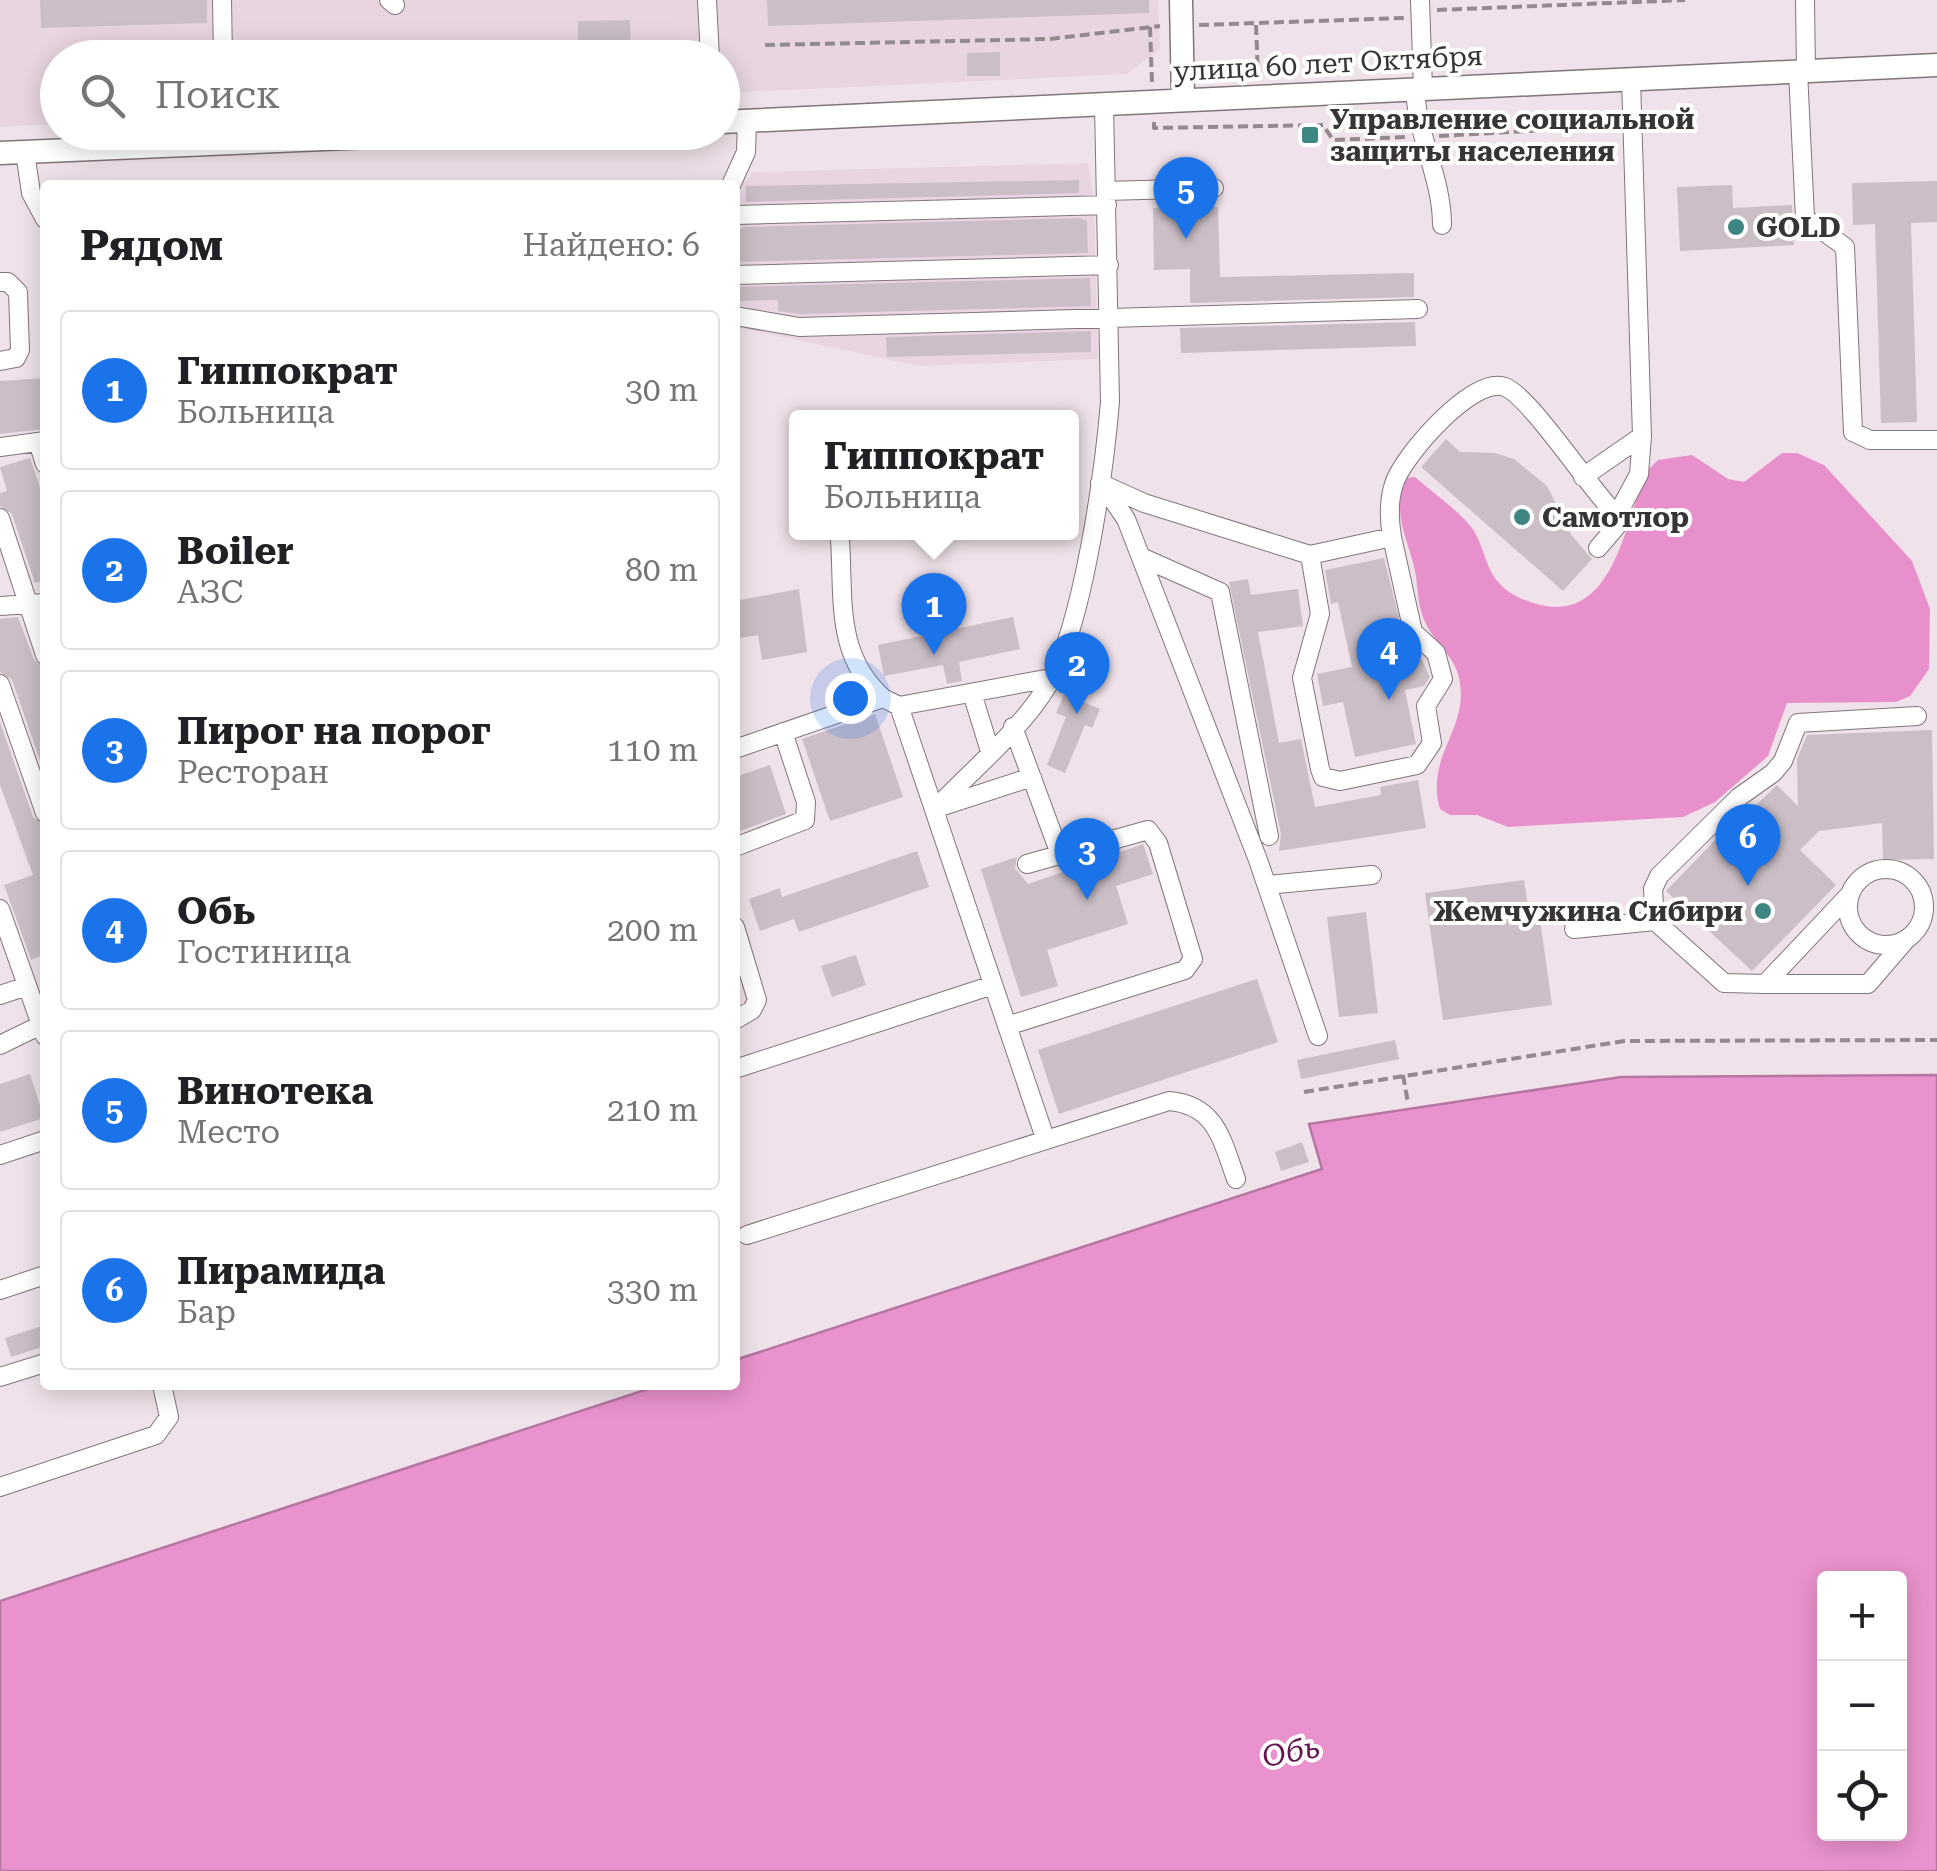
<!DOCTYPE html>
<html lang="ru">
<meta charset="utf-8">
<style>
:root{--surface:#fff;--page:#f6f6f6;--text:#202124;--muted:#757577;--line:#e0e0e0;--accent:#1a73e8}
body{margin:0;font-family:"Roboto Serif",serif;background:var(--page);color:var(--text)}
.controls{position:absolute;right:30px;bottom:30px;display:grid;overflow:hidden;border-radius:10px;box-shadow:0 5px 25px #0003}
.controls button{width:90px;height:90px;display:grid;place-items:center;padding:0;border:0;border-bottom:2px solid var(--line);background:var(--surface);color:var(--text);font:50px sans-serif}
.you{position:absolute;left:850px;top:698px;width:35px;height:35px;margin:-25px;border:8px solid #fff;border-radius:50%;background:#1a73e8;box-shadow:0 0 0 15px #1a73e833}
.badge{display:grid;place-items:center;width:65px;height:65px;border-radius:50%;background:var(--accent);color:#fff;font-size:32px;font-weight:700}
.pin{position:absolute;translate:-50% -82px;filter:drop-shadow(0 2px 5px #0008)}
.pin::after{content:'';position:absolute;top:52px;width:35px;height:30px;background:inherit;clip-path:polygon(0 0,100% 0,50% 100%)}
.popup{position:absolute;left:789px;top:410px;width:290px;height:130px;box-sizing:border-box;display:grid;place-content:center;border-radius:10px;background:var(--surface);filter:drop-shadow(0 2px 8px #0005);font-size:32px;white-space:nowrap;color:var(--muted)}
.popup b{font-size:38px;color:var(--text)}
.popup::after{content:'';position:absolute;left:50%;top:100%;margin-left:-20px;border:20px solid transparent;border-top-color:var(--surface)}
.list{margin:0;padding:0;list-style:none}
h2{display:flex;justify-content:space-between;align-items:center;height:130px;margin:0;padding:0 40px;font-size:42px}
h2 small{font-size:32px;font-weight:400;color:var(--muted)}
.list li{display:grid;grid-template-columns:65px 1fr auto;gap:30px;align-items:center;box-sizing:border-box;height:160px;margin:0 20px 20px;padding:0 20px;border:2px solid var(--line);border-radius:10px}
.list b{display:block;font-size:38px;white-space:nowrap}
.list p{margin:0;font-size:32px;white-space:nowrap;color:var(--muted)}
.list em{font-size:32px;font-style:normal;color:var(--muted)}
.icon{flex:none;width:55px;height:55px;fill:none;stroke:currentColor;stroke-width:2;stroke-linecap:round;stroke-linejoin:round}
.map{position:relative;flex:none;width:1937px;height:1871px;overflow:hidden}
.search{position:absolute;background:var(--surface);box-shadow:0 5px 25px #0003;left:40px;top:40px;width:700px;height:110px;display:flex;align-items:center;gap:25px;box-sizing:border-box;padding:0 35px;border-radius:55px;color:var(--muted);font-size:38px}
.panel{position:absolute;background:var(--surface);box-shadow:0 5px 25px #0003;left:40px;top:180px;width:700px;height:1210px;border-radius:10px}
.map>svg:first-child{display:block}
.built{fill:#e9d5e2}
.forest{fill:#e890cb}
.water{fill:#ea92cd;stroke:#b576a0;stroke-width:2.5;fill-rule:evenodd}
.building{fill:#cbbec6}
.lines{fill:none;stroke-linecap:round;stroke-linejoin:round}
.minor-casing{stroke:#81757c;stroke-width:20}
.major-casing{stroke:#81757c;stroke-width:25}
.path{stroke:#93898f;stroke-width:4;stroke-dasharray:10 5;stroke-linecap:butt}
.minor{stroke:#fff;stroke-width:18}
.major{stroke:#fff;stroke-width:22}
.poi-dot{fill:#3e8682;stroke:#fff;stroke-width:4}
.labels{text-anchor:middle;stroke-width:8;stroke-linejoin:round;paint-order:stroke}
.street-label{font-size:28px;fill:#383336;stroke:#fff}
.poi-label{font-size:28px;font-weight:bold;fill:#383336;stroke:#fff;text-anchor:start}
.water-label{font-size:30px;font-style:italic;fill:#62154e;stroke:#fff}
</style>
<div class="map">
<svg width="1937" height="1871" viewBox="0 0 1937 1871">
<rect width="100%" height="100%" fill="#f0e2ea"/>
<path class="built" d="M0,0H1158L1160,49L1127,74L723,93L722,58H58L57,124L0,127Z
M1088,163L1094,201L1098,359L919,366L735,327V193L753,172Z"/>
<path class="forest" d="M1782,453H1797L1824,465L1912,561L1930,609L1929,669L1910,696L1896,702L1787,703L1768,756L1715,802L1683,817L1508,827L1477,815H1450L1440,809C1424,754 1473,727 1458,674C1453,656 1433,640 1425,622C1418,607 1418,592 1416,576C1410,541 1390,516 1406,478L1415,477C1433,493 1457,509 1472,528C1484,545 1485,568 1499,583C1510,596 1530,603 1546,606C1615,617 1626,519 1646,472L1658,460L1692,455L1728,479L1744,482Z"/>
<path class="water" d="M1937,1075V1871H0V1601L660,1385H735V1360L1322,1169L1309,1124L1621,1077ZM1824,1578H1900V1834H1824Z"/>
<path class="building" d="M40,0H207V23L41,28Z
M767,0H1149V13L768,26Z
M630,20L631,54L578,55V21Z
M1000,52V76H967V53Z
M1079,180V193L746,202V186Z
M1937,181V222L1911,223L1917,422L1881,423L1875,224L1853,225L1852,183Z
M1732,185L1733,208L1792,205L1794,245L1680,251L1677,187Z
M1218,207L1220,277L1414,273V297L1190,303V269L1154,270L1153,208Z
M1080,218L1087,221L1088,253L735,262V231L746,227Z
M1090,278L1091,306L800,314L778,311V300L735,301V287Z
M1415,322L1416,346L1181,353L1180,328Z
M1091,331V352L887,357L886,337Z
M45,378V429L0,434V381Z
M1446,439L1460,452L1495,453L1514,459L1547,486L1572,536L1592,559L1563,591L1421,467Z
M30,458L45,503V580L35,583L12,514L0,506V493L7,491L0,467Z
M1384,558L1409,658L1420,656L1430,677L1424,686L1405,690L1416,744L1355,757L1343,702L1323,706L1317,674L1352,667L1338,602L1331,604L1325,570Z
M1248,579L1251,595L1298,589L1303,626L1258,632L1279,743L1301,739L1315,807L1381,795L1380,787L1418,780L1426,828L1279,851L1281,834L1229,582Z
M799,589L807,652L762,660L758,635L735,639V601Z
M18,617L34,660L45,667V775L12,680L0,672V619Z
M1013,617L1020,649L959,662L962,681L947,684L943,665L884,676L878,645Z
M1064,694L1100,709L1092,728L1085,725L1065,773L1047,765L1066,717L1056,713Z
M875,714L903,797L830,821L802,739Z
M0,722L33,817L45,825V954L31,960L4,885L33,875L0,785Z
M1932,730L1934,859L1883,860L1882,823L1819,831L1800,850L1836,885L1752,971L1666,891L1747,807H1754L1777,785L1798,806L1797,759L1807,735Z
M770,765L786,814L735,833V777Z
M1143,844L1153,874L1116,886L1128,924L1047,950L1058,986L1021,997L981,869L1017,857L1015,868L1028,884Z
M917,851L929,887L799,932L794,919L760,931L749,899L780,888L782,897Z
M1524,880L1528,906L1538,905L1552,1005L1443,1020L1425,893Z
M1366,912L1378,1013L1339,1017L1327,917Z
M856,955L866,985L832,997L821,966Z
M1257,979L1278,1042L1059,1114L1038,1050Z
M1395,1040L1399,1059L1301,1079L1297,1060Z
M30,1074L44,1118L0,1132V1084Z
M1302,1142L1309,1162L1281,1171L1275,1152Z
M45,1325V1346L11,1357L5,1338Z"/>
<g class="lines">
<defs>
<path id="minor" d="M222,0L223,58
M389,0L395,5
M707,0L710,58
M1420,0L1423,89
M1805,0L1806,71
M1798,71L1805,218L1845,247L1853,432L1870,440H1937
M1415,89C1417,136 1442,178 1442,225
M25,152L31,193L45,219
M731,185L746,152L747,121
M1106,191L1214,188
M736,215L1107,205
M735,275L1109,265
M0,282H8L18,292L20,350L16,358L0,361
M735,316L799,327L1418,309
M38,442L45,464
M0,447L45,441
M1583,477L1642,436L1631,79
M1100,483L1144,503L1310,555L1392,537C1389,519 1388,502 1394,484C1402,457 1473,375 1505,387C1529,396 1587,484 1611,509L1616,527L1598,548
M1104,487L1126,519L1258,860L1318,1036
M1616,517L1639,474L1642,436
M0,518L45,655
M840,540C844,600 835,655 883,698
M1310,555L1320,614L1302,678L1320,769L1323,777L1340,781L1417,765L1432,743L1426,706L1443,679L1436,653L1413,632L1392,537
M1141,557L1220,592L1269,836
M0,606L45,603
M0,684L45,813
M972,693L990,751
M899,706L1045,1138
M1013,727L1060,854
M735,749L883,698L899,706L1051,678
M940,807L1032,777
M935,809C972,770 1020,731 1048,685C1083,626 1104,473 1110,402L1104,104
M735,847L805,820L806,802L783,732
M1848 907a38 38 0 1 1 76 0a38 38 0 1 1-76 0Z
M1267,885L1372,875
M0,909L45,1036
M1655,921L1653,889L1659,876L1739,797L1773,773L1783,761L1798,723L1917,716
M735,927L757,1000L752,1010L735,1020
M1574,929L1655,921L1724,983L1765,984L1850,894
M1765,984H1868L1905,941
M0,995L27,986
M1007,1026L1185,970L1193,959L1158,843L1148,830L1027,864
M0,1045L45,1023
M735,1069L993,985
M0,1155L45,1140
M747,1235L1169,1101C1216,1105 1222,1140 1236,1179
M0,1290L45,1275
M0,1377L45,1363
M0,1487L156,1435L169,1417L162,1385"/>
<path id="major" d="M1181,0L1183,100
M722,122L1937,65
M0,153L489,132"/>
</defs>
<use href="#minor" class="minor-casing"/>
<use href="#major" class="major-casing"/>
<path class="path" d="M1437,10L1685,0
M1199,25L1404,18
M1256,25L1258,75
M1150,27L1152,83
M765,45L1049,39L1160,26
M1154,122V128L1323,125L1333,140L1405,137
M1439,136L1615,126
M1403,1075L1408,1103
M1304,1092L1624,1041L1937,1040"/>
<use href="#minor" class="minor"/>
<use href="#major" class="major"/>
</g>
<g class="poi-dot">
<rect x="1300" y="125" width="20" height="20" rx="5"/>
<circle cx="1736" cy="227" r="10"/>
<circle cx="1522" cy="517" r="10"/>
<circle cx="1763" cy="911" r="10"/>
</g>
<g class="labels">
<g class="street-label">
<text transform="translate(1328 63) rotate(-3)" y="10">улица 60 лет Октября</text>
</g>
<g class="poi-label">
<text x="1330" y="129">Управление социальной<tspan x="1330" dy="32">защиты населения</tspan></text>
<text x="1756" y="237">GOLD</text>
<text x="1542" y="527">Самотлор</text>
<text x="1743" y="921" text-anchor="end">Жемчужина Сибири</text>
</g>
<g class="water-label">
<text transform="translate(1291 1752) rotate(-11)" y="10">Обь</text>
</g>
</g>
</svg>
<div class="controls">
<button>+</button>
<button>−</button>
<button><svg class="icon" aria-label="locate" viewBox="0 0 24 24"><circle cx="12" cy="12" r="6"/><path d="M12 2v4M12 18v4M2 12h4M18 12h4"/></svg></button>
</div>
<div class="you"></div>
<div class="pin badge" style="left:934px;top:655px">1</div>
<div class="popup"><b>Гиппократ</b>Больница</div>
<div class="pin badge" style="left:1077px;top:714px">2</div>
<div class="pin badge" style="left:1087px;top:900px">3</div>
<div class="pin badge" style="left:1389px;top:700px">4</div>
<div class="pin badge" style="left:1186px;top:239px">5</div>
<div class="pin badge" style="left:1748px;top:886px">6</div>
<div class="search"><svg class="icon" aria-label="search" viewBox="0 0 24 24"><circle cx="10" cy="10" r="6"/><path d="M15 15l6 6"/></svg>Поиск</div>
<section class="panel">
<h2>Рядом<small>Найдено: 6</small></h2>
<ul class="list">
<li><span class="badge">1</span><div><b>Гиппократ</b><p>Больница</p></div><em>30 m</em></li>
<li><span class="badge">2</span><div><b>Boiler</b><p>АЗС</p></div><em>80 m</em></li>
<li><span class="badge">3</span><div><b>Пирог на порог</b><p>Ресторан</p></div><em>110 m</em></li>
<li><span class="badge">4</span><div><b>Обь</b><p>Гостиница</p></div><em>200 m</em></li>
<li><span class="badge">5</span><div><b>Винотека</b><p>Место</p></div><em>210 m</em></li>
<li><span class="badge">6</span><div><b>Пирамида</b><p>Бар</p></div><em>330 m</em></li>
</ul>
</section>
</div>
